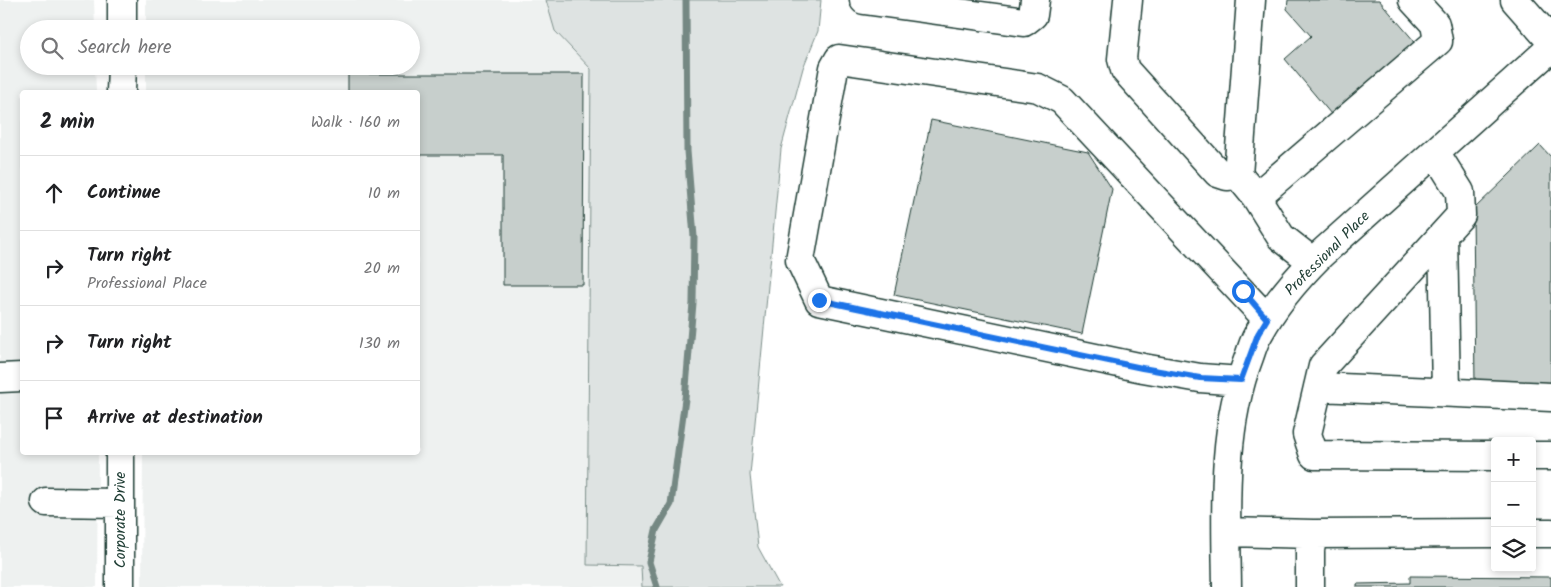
<!DOCTYPE html>
<meta charset="utf-8">
<style>
:root{--surface:#fff;--page:#f6f6f6;--text:#202124;--muted:#757577;--line:#e0e0e0}
body{margin:0;font-family:Kalam,sans-serif;background:var(--page);color:var(--text)}
.controls{position:absolute;right:15px;bottom:15px;display:grid;overflow:hidden;border-radius:5px;box-shadow:0 2px 8px #0003}
.controls button{width:45px;height:45px;display:grid;place-items:center;padding:0;border:0;border-bottom:1px solid var(--line);background:var(--surface);color:var(--text);font:25px sans-serif}
.stop{position:absolute;width:15px;height:15px;margin:-11px;border:4px solid #1a73e8;border-radius:50%;background:#fff}
.stop.end{background:#1a73e8;border-color:#fff;box-shadow:0 1px 5px #0008}
.list{margin:0;padding:0;list-style:none}
h2{display:flex;justify-content:space-between;align-items:center;height:65px;margin:0;padding:0 20px;font-size:21px}
h2 small{font-size:16px;font-weight:400;color:var(--muted)}
.list li{display:grid;grid-template-columns:32px 1fr auto;gap:15px;align-items:center;box-sizing:border-box;height:75px;padding:0 20px;border-top:1px solid var(--line)}
.list b{display:block;font-size:19px;white-space:nowrap}
.list p{margin:0;font-size:16px;white-space:nowrap;color:var(--muted)}
.list em{font-size:16px;font-style:normal;color:var(--muted)}
.icon{flex:none;width:28px;height:28px;fill:none;stroke:currentColor;stroke-width:2;stroke-linecap:round;stroke-linejoin:round}
.map{position:relative;flex:none;width:1551px;height:587px;overflow:hidden}
.search{position:absolute;background:var(--surface);box-shadow:0 2px 8px #0003;left:20px;top:20px;width:400px;height:55px;display:flex;align-items:center;gap:12px;box-sizing:border-box;padding:0 18px;border-radius:28px;color:var(--muted);font-size:19px}
.panel{position:absolute;background:var(--surface);box-shadow:0 2px 8px #0003;left:20px;top:90px;width:400px;height:365px;border-radius:5px}
.map>svg:first-child{display:block}
.built{fill:#eef1f0}
.green{fill:#dee3e2;stroke:#7e908b}
.lines{fill:none;stroke-linecap:round;stroke-linejoin:round}
.stream{stroke:#758883;stroke-width:7}
.building{fill:#c7cfcc;stroke:#1f3d34}
.minor-casing{stroke:#1f3d34;stroke-width:31}
.major-casing{stroke:#1f3d34;stroke-width:31}
.minor{stroke:#fff;stroke-width:28}
.major{stroke:#fff;stroke-width:28}
.route{stroke:#1a73e8;stroke-width:6}
.labels{text-anchor:middle;stroke-width:4.5;stroke-linejoin:round;paint-order:stroke}
.street-label{font-size:15px;fill:#1f3d34;stroke:#fff}
</style>
<div class="map">
<svg width="1551" height="587" viewBox="0 0 1551 587">
<rect width="100%" height="100%" fill="#fff"/>
<filter id="ink" filterUnits="userSpaceOnUse"><feTurbulence type="fractalNoise" baseFrequency=".02" numOctaves="2"/><feDisplacementMap in="SourceGraphic" scale="10" xChannelSelector="R" yChannelSelector="G"/><feConvolveMatrix kernelMatrix="1 2 1 2 8 2 1 2 1" color-interpolation-filters="sRGB"/></filter>
<g filter="url(#ink)">
<path class="built" d="M0,0H94L95,29H29V66H95L96,92H22V452L98,453L97,587H0Z
M146,0H546L555,31L591,69L587,565L642,566V587H142L143,453L418,452V92H146V66H411V29H146Z"/>
<path class="green" d="M546,0H821L818,31L803,68L781,149L750,475L758,547L780,587H642L641,566L587,565L591,69L555,31Z"/>
<g class="lines">
<path class="stream" d="M657,587L649,562L656,530L671,504L685,399L693,303L694,237L687,151L686,0"/>
</g>
<path class="building" d="M1288,0H1379L1415,42L1331,114L1285,59L1311,36L1287,9Z
M348,74H584L583,285H503V155H418V92H348Z
M931,120L1088,152L1112,189L1082,334L894,295Z
M1540,145L1551,157V386H1475L1473,210Z
M1410,576L1551,577V587H1357V584L1410,583Z"/>
<g class="lines">
<defs>
<path id="minor" d="M864,0L1024,22L1033,15L1035,0
M1128,0L1122,59L1125,70L1218,173L1227,176L1238,175
M1251,0L1238,175L1256,197L1281,237L1313,262
M122,29V0
M121,92L122,66
M1435,152L1460,192L1461,215L1323,366L1307,434L1314,455L1495,456
M1256,197L1438,41L1435,24L1413,0
M1443,235L1446,392
M0,378L22,377
M1241,381L1200,378L1143,368L819,300L800,260L834,68L839,59L1038,88L1062,100L1267,319
M1318,387L1551,397
M120,452V587
M1532,456H1551
M46,502L120,503
M1227,532L1313,534L1495,533
M1532,533H1551
M1227,587C1226,511 1221,430 1249,357C1252,349 1254,340 1259,333C1275,303 1296,279 1320,255L1551,48
M1310,587V550L1313,534"/>
<path id="major" d="M1515,0L1551,41"/>
</defs>
<use href="#minor" class="minor-casing"/>
<use href="#major" class="major-casing"/>
<use href="#minor" class="minor"/>
<use href="#major" class="major"/>
</g>
</g>
<g class="lines" filter="url(#ink)">
<path class="route" d="M819,300L1142,368L1200,378L1241,380L1258,334L1267,319L1243,291"/>
</g>
<g class="labels">
<g class="street-label">
<text transform="translate(1327 253) rotate(-45)" y="5">Professional Place</text>
<text transform="translate(120 520) rotate(-90)" y="5">Corporate Drive</text>
</g>
</g>
</svg>
<div class="controls">
<button>+</button>
<button>−</button>
<button><svg class="icon" aria-label="layers" viewBox="0 0 24 24"><path d="M12 4l9 5-9 5-9-5zM3 14l9 5 9-5"/></svg></button>
</div>
<div class="stop" style="left:1243px;top:291px"></div>
<div class="stop end" style="left:819px;top:300px"></div>
<div class="search"><svg class="icon" aria-label="search" viewBox="0 0 24 24"><circle cx="10" cy="10" r="6"/><path d="M15 15l6 6"/></svg>Search here</div>
<section class="panel">
<h2>2 min<small>Walk · 160 m</small></h2>
<ul class="list">
<li><svg class="icon" aria-label="ahead" viewBox="0 0 24 24"><path d="M12 20V5M6 11l6-6 6 6"/></svg><div><b>Continue</b></div><em>10 m</em></li>
<li><svg class="icon" aria-label="right" viewBox="0 0 24 24"><path d="M7 20v-9h11M14 6l5 5-5 5"/></svg><div><b>Turn right</b><p>Professional Place</p></div><em>20 m</em></li>
<li><svg class="icon" aria-label="right" viewBox="0 0 24 24"><path d="M7 20v-9h11M14 6l5 5-5 5"/></svg><div><b>Turn right</b></div><em>130 m</em></li>
<li><svg class="icon" aria-label="arrive" viewBox="0 0 24 24"><path d="M6 21V4h12l-3 4 3 4H6"/></svg><div><b>Arrive at destination</b></div></li>
</ul>
</section>
</div>
